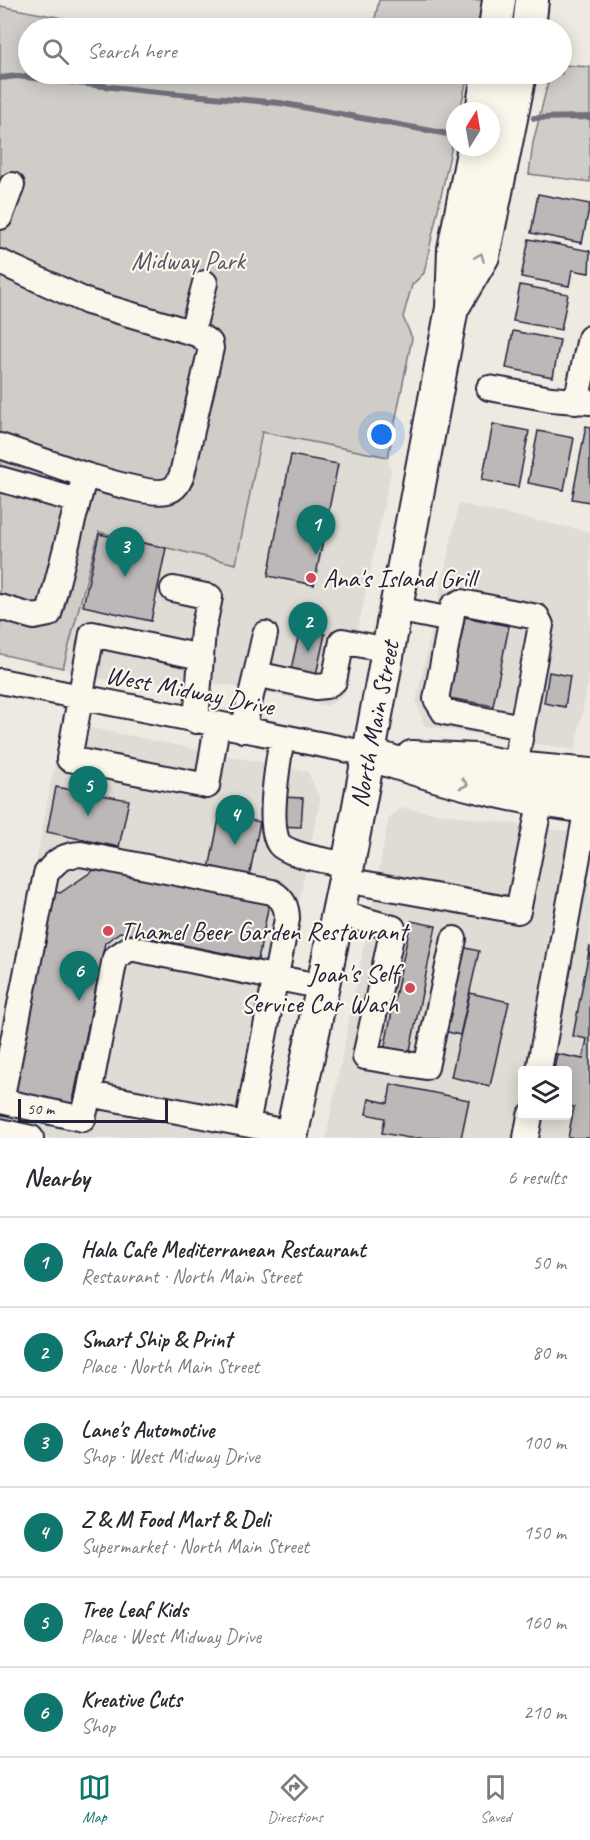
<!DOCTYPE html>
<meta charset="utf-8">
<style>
:root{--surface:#fff;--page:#f7f7f7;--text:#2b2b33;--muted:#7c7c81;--line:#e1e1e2;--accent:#0f766e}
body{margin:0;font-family:Caveat,sans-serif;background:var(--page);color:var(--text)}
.controls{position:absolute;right:18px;bottom:18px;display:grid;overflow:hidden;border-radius:6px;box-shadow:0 3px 15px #0003}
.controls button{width:54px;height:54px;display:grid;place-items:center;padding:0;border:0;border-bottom:2px solid var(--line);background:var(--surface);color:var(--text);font:30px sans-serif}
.compass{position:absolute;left:446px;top:102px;width:54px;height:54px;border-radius:50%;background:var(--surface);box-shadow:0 3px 15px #0003;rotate:11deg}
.scale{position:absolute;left:18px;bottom:15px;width:150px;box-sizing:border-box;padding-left:6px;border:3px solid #22223b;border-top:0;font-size:16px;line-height:21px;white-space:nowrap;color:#22223b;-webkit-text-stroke:4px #fbf7ec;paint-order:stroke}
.you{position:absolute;left:382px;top:435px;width:21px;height:21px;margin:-15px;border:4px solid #fff;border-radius:50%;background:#1a73e8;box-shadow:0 0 0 9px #1a73e833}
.badge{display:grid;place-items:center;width:39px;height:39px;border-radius:50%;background:var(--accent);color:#fff;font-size:20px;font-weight:700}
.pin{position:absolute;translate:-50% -50px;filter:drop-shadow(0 2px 3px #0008)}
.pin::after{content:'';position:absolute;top:32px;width:21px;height:18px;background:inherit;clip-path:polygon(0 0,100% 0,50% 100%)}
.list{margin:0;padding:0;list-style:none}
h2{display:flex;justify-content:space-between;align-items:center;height:78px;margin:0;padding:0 24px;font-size:26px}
h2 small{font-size:20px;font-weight:400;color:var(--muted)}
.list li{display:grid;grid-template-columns:39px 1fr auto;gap:18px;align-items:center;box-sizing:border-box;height:90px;padding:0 24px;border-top:2px solid var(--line)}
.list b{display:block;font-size:22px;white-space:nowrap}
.list p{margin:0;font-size:20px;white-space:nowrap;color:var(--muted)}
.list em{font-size:20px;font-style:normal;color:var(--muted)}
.icon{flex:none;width:33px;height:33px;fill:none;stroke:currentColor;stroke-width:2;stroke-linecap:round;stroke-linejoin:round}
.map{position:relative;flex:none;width:590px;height:1138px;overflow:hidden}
.search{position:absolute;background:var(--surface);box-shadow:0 3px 15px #0003;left:18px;right:18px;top:18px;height:66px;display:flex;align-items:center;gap:15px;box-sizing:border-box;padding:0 21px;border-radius:33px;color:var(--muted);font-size:22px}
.sheet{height:618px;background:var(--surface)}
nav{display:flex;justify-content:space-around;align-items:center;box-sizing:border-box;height:84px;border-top:2px solid var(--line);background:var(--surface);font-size:16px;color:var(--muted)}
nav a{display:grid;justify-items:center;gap:3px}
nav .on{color:var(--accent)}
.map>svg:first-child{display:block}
.built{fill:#dfdbd5;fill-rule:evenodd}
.green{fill:#d0cdc9;stroke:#797882;stroke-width:1.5}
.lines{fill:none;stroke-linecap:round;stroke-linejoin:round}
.stream{stroke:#716f7c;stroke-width:6}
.building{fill:#bcb8b8;stroke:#22223b;stroke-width:1.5}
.minor-casing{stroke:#22223b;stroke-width:28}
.major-casing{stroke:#22223b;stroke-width:36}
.minor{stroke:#fbf7ec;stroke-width:24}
.major{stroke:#fbf7ec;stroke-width:32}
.oneway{stroke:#99979c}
.poi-dot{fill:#d1495b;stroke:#fbf7ec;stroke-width:2}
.labels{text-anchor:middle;stroke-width:4.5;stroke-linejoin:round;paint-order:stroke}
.park-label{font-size:26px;fill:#565566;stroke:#fbf7ec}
.poi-label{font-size:26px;fill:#22223b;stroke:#fbf7ec;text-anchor:start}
.street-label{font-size:26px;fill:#22223b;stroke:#fbf7ec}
</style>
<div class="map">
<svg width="590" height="1138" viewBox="0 0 590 1138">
<rect width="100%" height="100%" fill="#eeeae2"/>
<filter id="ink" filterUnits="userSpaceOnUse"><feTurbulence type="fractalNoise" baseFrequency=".0167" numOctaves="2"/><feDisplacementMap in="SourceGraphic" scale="12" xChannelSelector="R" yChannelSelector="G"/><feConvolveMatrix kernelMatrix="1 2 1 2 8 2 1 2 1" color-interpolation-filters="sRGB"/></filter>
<g filter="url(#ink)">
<path class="built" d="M262,432L388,457L391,471L344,695L328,706L228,685L97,679L63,668L99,532L236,564Z
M459,504L590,532V673L575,750L425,726L416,702Z
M62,722L308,772L320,800L250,1138H0V1061Z
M401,808L556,830L590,832V1138H326L389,818ZM522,1070H568V1116H522Z"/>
<path class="green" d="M379,0H483L478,28H373Z
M0,6L114,28H28V74H468L460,111H455V132L424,273L412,285L403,317L412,338L388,457L262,432L236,564L99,532L63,668L0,654Z
M562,65L590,67V182L529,174L533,143L550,74H562Z"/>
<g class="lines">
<path class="stream" d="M0,78L17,76L147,91L280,103L448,134
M534,118L590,117"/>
</g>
<path class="building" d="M538,194L590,204L582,243L531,233Z
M529,239L590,251L589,273L572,270L569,286L521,277Z
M520,285L568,294L561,330L513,321Z
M513,331L560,340L553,377L506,368Z
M493,424L529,431L518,487L482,480Z
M586,426L590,427V502L572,499Z
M538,431L574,438L564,490L528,483Z
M291,455L338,464L314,585L268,576Z
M99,534L166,548L151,621L83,606Z
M465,617L509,626L493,706L449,698Z
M300,629L325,634L316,675L291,669Z
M549,672L570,676L565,707L544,703Z
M56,787L129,800L119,847L47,832Z
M280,797L303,798L301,827L278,826Z
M220,814L260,822L249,877L209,869Z
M95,863L270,898L258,960L120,932L105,943L72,1106L12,1094L52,891L60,893L94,870Z
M411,921L436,926L409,1055L384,1050Z
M590,946V1138H568L574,1107L568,1106V1070H554L557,1054L583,1059L587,1039L573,1036Z
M462,947L479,951L460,1035L444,1031Z
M470,993L509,1002L490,1086L451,1077Z
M391,1084L469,1100L461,1138H409L382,1133L385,1118L366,1114L369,1099L388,1103Z"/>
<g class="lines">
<defs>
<path id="minor" d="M0,217L12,185
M0,262L88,302L197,334L210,343L211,348L182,474C179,482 176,489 167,491C152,496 103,480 85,475L78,501
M192,332L205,283
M489,388L551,399L590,402
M576,402L590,338
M0,446L85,475
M0,479L78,501L49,614L34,617L0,607
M173,589L210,597L203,630L201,657
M396,609L451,620L436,699L444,712L522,727L515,768
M451,620L453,606L461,602L537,617L541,625L522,727
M256,674L265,634
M0,681L369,754
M196,721L201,657L92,634L69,759L207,786L217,725
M243,730L256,674L316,687L326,686L334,681L342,641L388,650
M282,737C279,758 265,833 281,846C296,857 329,861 348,865
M345,880L518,911L541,799
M339,913L393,928L365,1057L426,1067L454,939
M539,1070L587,807
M89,1094L83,1119L1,1101L46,874C56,860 64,855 81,854L272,892C283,899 287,906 287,919L247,1124
M0,1131L31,1138
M292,1133L89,1094L115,958L130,948L323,987
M526,1138L530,1116"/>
<path id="major" d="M495,28L499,0
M529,28L532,0
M482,111L488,74
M454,305L483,256L520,74
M369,754C443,779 512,798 590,807
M412,757L475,760L515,768L590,775
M291,1138L348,865L452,308L454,249L474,147"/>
</defs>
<use href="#minor" class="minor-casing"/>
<use href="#major" class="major-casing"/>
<use href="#minor" class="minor"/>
<use href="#major" class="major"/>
</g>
<defs><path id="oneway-chevron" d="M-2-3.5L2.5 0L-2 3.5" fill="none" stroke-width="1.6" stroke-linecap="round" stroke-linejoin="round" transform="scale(1.5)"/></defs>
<g class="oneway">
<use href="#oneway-chevron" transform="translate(480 257) rotate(-67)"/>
<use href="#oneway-chevron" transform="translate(464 784) rotate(15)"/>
</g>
</g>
<g class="poi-dot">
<circle cx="311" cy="578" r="6"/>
<circle cx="108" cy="931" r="6"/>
<circle cx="410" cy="988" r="6"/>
</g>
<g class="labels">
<g class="park-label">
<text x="188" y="269">Midway Park</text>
</g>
<g class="poi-label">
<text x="323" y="587">Ana's Island Grill</text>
<text x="120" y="940">Thamel Beer Garden Restaurant</text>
<text x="398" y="982" text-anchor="end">Joan's Self<tspan x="398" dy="30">Service Car Wash</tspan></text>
</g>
<g class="street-label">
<text transform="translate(190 690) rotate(11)" y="9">West Midway Drive</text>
<text transform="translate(374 724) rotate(-79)" y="9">North Main Street</text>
</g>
</g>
</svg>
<div class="controls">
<button><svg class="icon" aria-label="layers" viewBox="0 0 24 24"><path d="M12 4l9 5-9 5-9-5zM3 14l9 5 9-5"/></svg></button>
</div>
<svg class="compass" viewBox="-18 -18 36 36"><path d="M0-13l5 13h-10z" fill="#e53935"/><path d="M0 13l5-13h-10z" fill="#7c7c81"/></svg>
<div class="scale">50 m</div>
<div class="you"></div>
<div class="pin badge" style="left:316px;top:555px">1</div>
<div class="pin badge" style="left:308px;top:652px">2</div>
<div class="pin badge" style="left:125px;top:577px">3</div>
<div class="pin badge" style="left:235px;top:845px">4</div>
<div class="pin badge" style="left:88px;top:816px">5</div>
<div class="pin badge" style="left:79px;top:1001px">6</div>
<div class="search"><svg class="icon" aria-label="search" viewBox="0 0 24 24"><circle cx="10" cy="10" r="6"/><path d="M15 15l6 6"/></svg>Search here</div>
</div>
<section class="sheet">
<h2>Nearby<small>6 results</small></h2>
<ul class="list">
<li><span class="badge">1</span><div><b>Hala Cafe Mediterranean Restaurant</b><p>Restaurant · North Main Street</p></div><em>50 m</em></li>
<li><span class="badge">2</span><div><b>Smart Ship &amp; Print</b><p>Place · North Main Street</p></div><em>80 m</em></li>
<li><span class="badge">3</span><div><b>Lane's Automotive</b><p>Shop · West Midway Drive</p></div><em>100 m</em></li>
<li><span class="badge">4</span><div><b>Z &amp; M Food Mart &amp; Deli</b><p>Supermarket · North Main Street</p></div><em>150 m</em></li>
<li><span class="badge">5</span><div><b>Tree Leaf Kids</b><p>Place · West Midway Drive</p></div><em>160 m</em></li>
<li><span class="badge">6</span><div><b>Kreative Cuts</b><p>Shop</p></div><em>210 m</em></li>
</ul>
</section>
<nav>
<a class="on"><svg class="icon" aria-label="map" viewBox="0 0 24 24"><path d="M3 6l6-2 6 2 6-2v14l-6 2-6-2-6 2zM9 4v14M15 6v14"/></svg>Map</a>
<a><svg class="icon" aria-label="directions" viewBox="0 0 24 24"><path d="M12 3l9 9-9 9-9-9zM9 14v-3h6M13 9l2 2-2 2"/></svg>Directions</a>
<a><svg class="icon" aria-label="saved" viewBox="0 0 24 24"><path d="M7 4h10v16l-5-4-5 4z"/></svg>Saved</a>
</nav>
